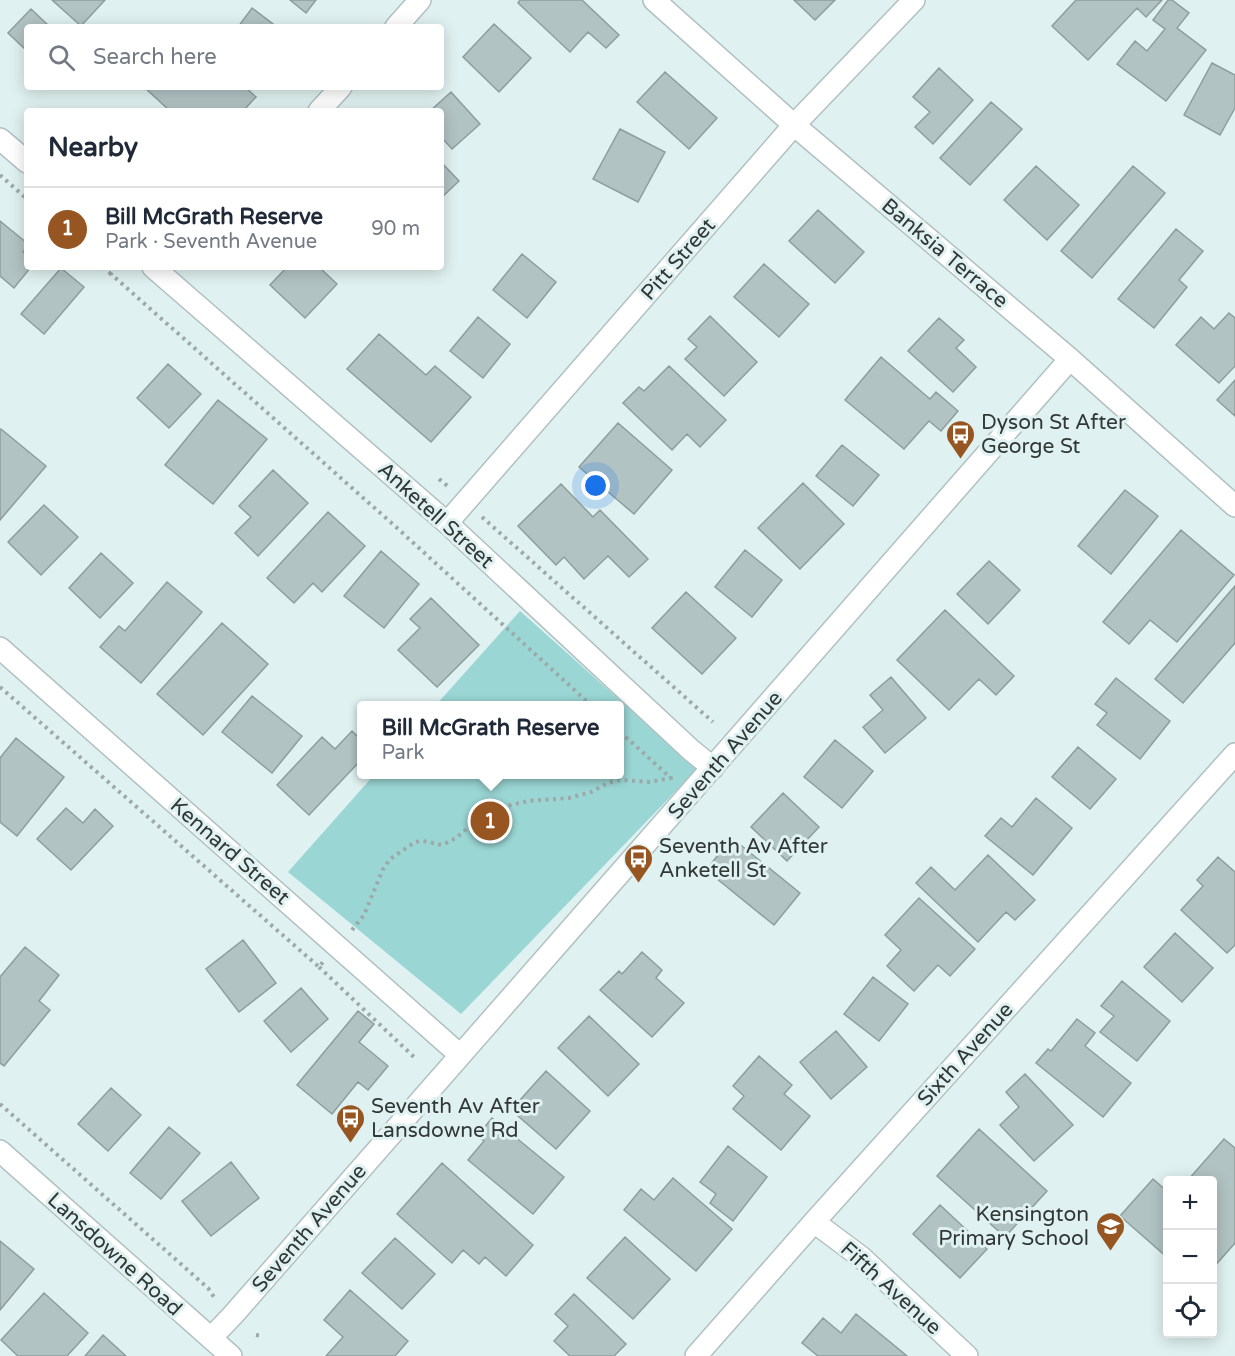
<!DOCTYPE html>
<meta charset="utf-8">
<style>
:root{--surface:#fff;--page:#f2f2f3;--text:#1f2937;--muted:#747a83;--line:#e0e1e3;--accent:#975621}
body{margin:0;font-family:"Varela Round",sans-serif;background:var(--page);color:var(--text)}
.controls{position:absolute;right:18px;bottom:18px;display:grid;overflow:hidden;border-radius:6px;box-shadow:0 3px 15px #0003}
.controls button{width:54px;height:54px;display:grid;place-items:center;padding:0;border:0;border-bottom:2px solid var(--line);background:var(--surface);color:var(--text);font:30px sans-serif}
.you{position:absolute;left:596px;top:486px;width:21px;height:21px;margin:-15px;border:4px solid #fff;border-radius:50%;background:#1a73e8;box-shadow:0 0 0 9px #1a73e833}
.badge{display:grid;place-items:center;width:39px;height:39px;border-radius:50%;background:var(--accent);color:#fff;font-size:20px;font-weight:700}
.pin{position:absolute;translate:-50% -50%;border:3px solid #fff;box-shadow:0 2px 6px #0006}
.popup{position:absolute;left:357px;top:701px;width:267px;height:78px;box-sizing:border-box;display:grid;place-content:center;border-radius:6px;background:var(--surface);filter:drop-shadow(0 2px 4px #0005);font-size:20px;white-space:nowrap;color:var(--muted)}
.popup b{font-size:22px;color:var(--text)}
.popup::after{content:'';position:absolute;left:50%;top:100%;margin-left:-12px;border:12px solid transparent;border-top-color:var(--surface)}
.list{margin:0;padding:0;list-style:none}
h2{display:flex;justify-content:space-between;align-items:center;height:78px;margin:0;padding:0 24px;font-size:26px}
h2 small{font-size:20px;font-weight:400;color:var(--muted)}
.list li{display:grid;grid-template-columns:39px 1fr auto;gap:18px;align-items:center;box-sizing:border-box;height:84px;padding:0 24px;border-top:2px solid var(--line)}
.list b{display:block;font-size:22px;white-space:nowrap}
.list p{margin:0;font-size:20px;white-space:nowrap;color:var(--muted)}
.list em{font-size:20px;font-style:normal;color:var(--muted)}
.icon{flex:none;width:33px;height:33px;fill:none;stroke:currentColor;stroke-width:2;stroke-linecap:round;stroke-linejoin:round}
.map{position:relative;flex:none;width:1235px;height:1356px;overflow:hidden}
.search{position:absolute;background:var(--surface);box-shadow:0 3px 15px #0003;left:24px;top:24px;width:420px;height:66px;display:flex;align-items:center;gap:15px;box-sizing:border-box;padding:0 21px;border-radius:6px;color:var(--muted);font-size:22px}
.panel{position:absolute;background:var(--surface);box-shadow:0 3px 15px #0003;left:24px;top:108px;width:420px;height:162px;border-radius:6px}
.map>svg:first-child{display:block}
.green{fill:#9ad6d4}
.building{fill:#b2c3c3;stroke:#8d9e9d;stroke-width:1.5}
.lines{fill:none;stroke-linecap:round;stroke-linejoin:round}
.minor-casing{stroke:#b0c1c0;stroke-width:24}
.path{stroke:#9ca9a8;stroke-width:4;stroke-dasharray:3 4.5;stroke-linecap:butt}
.minor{stroke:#fff;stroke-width:21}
.labels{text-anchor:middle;stroke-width:6;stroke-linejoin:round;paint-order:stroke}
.street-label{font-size:21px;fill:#313837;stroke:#dff1f0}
.poi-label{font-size:21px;fill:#313837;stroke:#dff1f0;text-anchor:start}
</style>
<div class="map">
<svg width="1235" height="1356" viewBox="0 0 1235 1356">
<rect width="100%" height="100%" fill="#dff1f0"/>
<path class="green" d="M520,611L697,769L461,1014L288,872L374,775L619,774V706L436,705Z"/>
<path class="building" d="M52,0H105L81,26Z
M290,0H316L306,13Z
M520,0H582L619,35L606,48L588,32L570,52L518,3Z
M794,0H835L815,20Z
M1076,0H1162L1146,17L1137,8L1088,60L1052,26Z
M1168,0H1172L1189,13L1177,28L1206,50L1166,101L1117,64L1135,41L1147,51L1165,29L1153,20Z
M252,8L277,27H238Z
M31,9L50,27H27V51L8,33Z
M494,24L531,58L499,92L463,57Z
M1212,63L1235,75V108L1220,135L1184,115Z
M939,68L973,100L933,144L915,127L930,112L913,97Z
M665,72L717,118L689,149L637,102Z
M144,87H245L256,97L243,111H170Z
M451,92L480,124L452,149L441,137V111H430Z
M991,102L1022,129L970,185L940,158Z
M620,129L665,152L638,202L593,179Z
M441,162L459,181L441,198Z
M1036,166L1079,205L1047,240L1004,200Z
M1133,166L1165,193L1092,278L1061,251Z
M818,210L864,252L835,283L789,241Z
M0,221L27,243V247L23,252L27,255V267H31L14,288L0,276Z
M1176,229L1203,251L1179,280L1187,287L1154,328L1118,299Z
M522,254L556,282L527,318L493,290Z
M764,264L809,304L779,337L734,297Z
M287,267H319L337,284L305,318L270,285Z
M61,268L84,287L44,334L21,314Z
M1229,313L1235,318V366L1219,383L1176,345L1201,317L1214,329Z
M710,316L757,362L724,396L685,359L697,347L688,339Z
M478,317L510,344L483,378L450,351Z
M939,318L964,340L956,348L976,367L953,392L908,351Z
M379,334L426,375L435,366L471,397L431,442L347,369Z
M881,357L930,399L936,392L958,411L941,431L929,421L904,449L845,400Z
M168,364L201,394L169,428L137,398Z
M669,366L726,420L700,447L687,434L672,450L623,403L639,387L644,391Z
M1235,380V416L1217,400Z
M218,400L267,439L213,504L165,465Z
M618,423L672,470L634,514L579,467Z
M1,429L46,466L0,520V430Z
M842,445L879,475L853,506L816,476Z
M273,470L308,503L258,556L235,533L251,517L239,506Z
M803,483L844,524L800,569L758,528Z
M561,484L593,517L600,510L648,559L629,577L608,556L584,579L564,557L556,565L518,526Z
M1125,490L1158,516L1111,574L1078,546Z
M44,505L78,537L41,575L8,542Z
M328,512L365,546L322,592L313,583L294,603L267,578Z
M1181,530L1234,575L1177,642L1150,620L1129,644L1103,622Z
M745,550L782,580L752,617L715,587Z
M381,551L419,584L384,628L344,596Z
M101,553L133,583L100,618L69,588Z
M989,561L1020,590L988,624L957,594Z
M167,582L202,612L141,683L100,647L119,626L125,631Z
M1235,586V643L1183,703L1155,679Z
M686,592L736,638L702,674L652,628Z
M431,598L479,645L437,687L398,650L420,628L410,619Z
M945,610L1014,676L996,695L979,679L949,710L897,660Z
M222,623L268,664L203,735L157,694Z
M891,677L926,718L885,753L863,727L883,710L870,695Z
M1116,678L1170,721L1140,759L1097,725L1107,713L1095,704Z
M252,696L302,736L272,773L222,732Z
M352,731L361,740V760L309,815L277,785L322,737L335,749Z
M16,738L64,777L17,836L0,822V758Z
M835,740L873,771L842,808L804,777Z
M1078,747L1116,779L1090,809L1052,777Z
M783,793L819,827L787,861L751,827Z
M1036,798L1072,828L1033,875L985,836L1001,818L1012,827Z
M66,808L83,823L95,809L113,826L71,870L37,839Z
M732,838L800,893L774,925L706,870Z
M988,855L1035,900L1015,920L1006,912L978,942L916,883L931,867L955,890Z
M1218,857L1235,872V945L1227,953L1181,910L1203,886L1197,880Z
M919,898L975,949L950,976L938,965L914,991L887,966L901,950L885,935Z
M1175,933L1213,968L1182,1002L1144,967Z
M243,940L276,983L239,1012L206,969Z
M25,947L59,975L39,1001L50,1010L4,1066L0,1063V977Z
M642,952L662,970L656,978L684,1003L652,1037L600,990L619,971L622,974Z
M873,977L908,1004L879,1041L844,1014Z
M1122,981L1170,1021L1137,1061L1100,1032L1114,1016L1101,1006Z
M301,988L328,1019L291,1052L264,1021Z
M358,1011L374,1024L359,1042L388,1066L368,1090L358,1082L332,1114L297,1085Z
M589,1016L639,1064L608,1096L558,1048Z
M1077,1019L1095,1033L1085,1046L1131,1083L1103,1117L1036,1063L1048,1049L1051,1051Z
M836,1031L867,1067L831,1099L800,1062Z
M759,1056L792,1085L784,1094L810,1116L781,1150L733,1109L744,1096L733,1086Z
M546,1071L590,1111L556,1149L511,1110Z
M1025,1074L1073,1125L1034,1161L1000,1125L1019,1107L1006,1092Z
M111,1088L141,1115L108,1151L78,1124Z
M492,1118L564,1177L533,1214L468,1160L484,1141L477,1136Z
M169,1127L200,1153L161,1199L130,1173Z
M979,1129L1047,1191L1005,1237L937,1176Z
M1224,1139L1235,1148V1243L1212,1269V1180H1188Z
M728,1146L767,1177L733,1221L710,1203L716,1194L700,1182Z
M231,1162L259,1198L211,1236L182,1201Z
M442,1163L533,1245L506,1276L485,1257L479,1264L463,1250L452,1263L397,1214Z
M673,1178L732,1229L696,1271L624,1210L641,1189L654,1200Z
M1153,1179L1168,1192V1258L1120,1216Z
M940,1205L987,1249L960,1278L913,1234Z
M625,1237L670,1279L633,1319L587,1278Z
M395,1238L435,1274L402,1309L362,1273Z
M0,1241L34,1269L0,1310Z
M350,1290L408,1341L395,1356H326L343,1337L324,1320Z
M44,1293L88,1333L67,1356H18L1,1340Z
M574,1294L626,1344L614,1356H570L554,1341L568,1326L555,1314Z
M856,1314L907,1356H818L802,1343L823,1318L841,1333Z
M103,1335L126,1356H85Z"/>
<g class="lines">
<defs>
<path id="minor" d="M654,0L794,125L1070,359L1235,506
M396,27L420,0
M319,111L341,87
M0,139L27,162
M153,267L447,523L691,750L713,768
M447,523L794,125L914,0
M0,648L460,1055
M0,1151L231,1356
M814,1222L861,1257L967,1356
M211,1338L233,1315L1070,359
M696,1356L814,1222L1235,754"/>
</defs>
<use href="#minor" class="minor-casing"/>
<path class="path" d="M0,175L27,199
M103,267L111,274
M117,267L111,274L396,527L592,706
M439,479L450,488
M482,517L713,722
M0,687L319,967L323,962
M352,930L364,915L383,869L390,859L415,842L423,841L442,845L456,838L478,819L494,809L528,801L569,798L591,792L608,783L620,780L649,782L671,778L619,731
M319,967L414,1057
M0,1104L208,1288L214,1297
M256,1335L262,1336"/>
<use href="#minor" class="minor"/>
</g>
<defs>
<symbol id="bus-pin" viewBox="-11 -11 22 30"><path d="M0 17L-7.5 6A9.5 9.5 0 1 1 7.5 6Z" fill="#975621" stroke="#dff1f0"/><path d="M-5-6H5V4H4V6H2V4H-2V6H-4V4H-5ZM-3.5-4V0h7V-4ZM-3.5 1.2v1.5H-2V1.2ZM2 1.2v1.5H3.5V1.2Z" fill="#fff"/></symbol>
<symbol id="school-pin" viewBox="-11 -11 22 30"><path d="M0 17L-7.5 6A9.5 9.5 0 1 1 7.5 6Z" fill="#975621" stroke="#dff1f0"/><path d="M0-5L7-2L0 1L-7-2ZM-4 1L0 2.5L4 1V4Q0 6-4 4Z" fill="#fff"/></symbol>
</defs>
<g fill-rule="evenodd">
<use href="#bus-pin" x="944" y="418" width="33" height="45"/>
<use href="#bus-pin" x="622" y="842" width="33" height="45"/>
<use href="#bus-pin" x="334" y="1102" width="33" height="45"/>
<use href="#school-pin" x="1094" y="1210" width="33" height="45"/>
</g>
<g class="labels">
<g class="street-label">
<text transform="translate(945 253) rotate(40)" y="7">Banksia Terrace</text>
<text transform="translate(678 259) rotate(-49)" y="7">Pitt Street</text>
<text transform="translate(436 515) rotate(42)" y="7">Anketell Street</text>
<text transform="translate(725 755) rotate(-49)" y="7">Seventh Avenue</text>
<text transform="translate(230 851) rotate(41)" y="7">Kennard Street</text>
<text transform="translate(965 1054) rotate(-48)" y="7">Sixth Avenue</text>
<text transform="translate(309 1228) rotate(-49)" y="7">Seventh Avenue</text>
<text transform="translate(115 1254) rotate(42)" y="7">Lansdowne Road</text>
<text transform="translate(891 1288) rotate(42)" y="7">Fifth Avenue</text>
</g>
<g class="poi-label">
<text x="981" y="429">Dyson St After<tspan x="981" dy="24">George St</tspan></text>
<text x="659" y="853">Seventh Av After<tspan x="659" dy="24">Anketell St</tspan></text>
<text x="371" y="1113">Seventh Av After<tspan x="371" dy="24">Lansdowne Rd</tspan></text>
<text x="1089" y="1221" text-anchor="end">Kensington<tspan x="1089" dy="24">Primary School</tspan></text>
</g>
</g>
</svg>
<div class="controls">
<button>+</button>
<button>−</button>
<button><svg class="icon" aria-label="locate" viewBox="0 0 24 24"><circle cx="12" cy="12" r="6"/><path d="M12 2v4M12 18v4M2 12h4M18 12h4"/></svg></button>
</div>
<div class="you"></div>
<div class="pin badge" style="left:490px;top:821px">1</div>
<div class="popup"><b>Bill McGrath Reserve</b>Park</div>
<div class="search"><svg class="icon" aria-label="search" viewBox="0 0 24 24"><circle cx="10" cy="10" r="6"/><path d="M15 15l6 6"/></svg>Search here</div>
<section class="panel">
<h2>Nearby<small></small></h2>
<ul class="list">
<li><span class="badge">1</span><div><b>Bill McGrath Reserve</b><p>Park · Seventh Avenue</p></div><em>90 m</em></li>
</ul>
</section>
</div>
